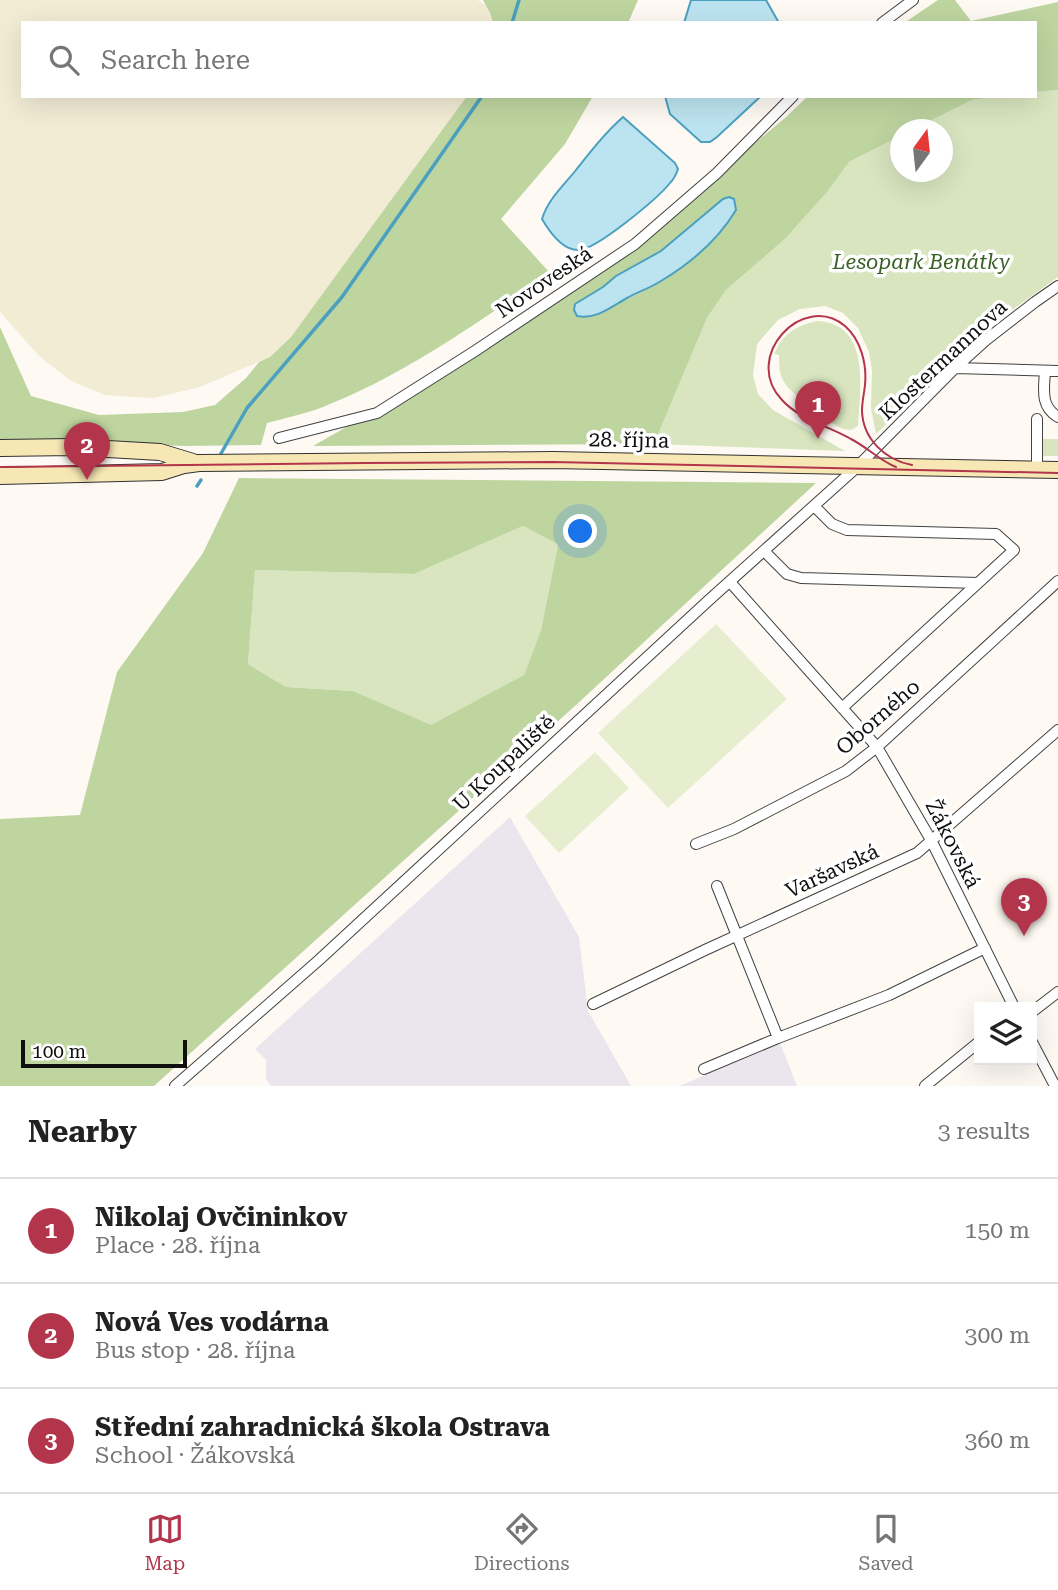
<!DOCTYPE html>
<meta charset="utf-8">
<style>
:root{--surface:#fff;--page:#f6f6f6;--text:#222;--muted:#767676;--line:#e0e0e0;--accent:#b2354b}
body{margin:0;font-family:"Roboto Serif",serif;background:var(--page);color:var(--text)}
.controls{position:absolute;right:21px;bottom:21px;display:grid;overflow:hidden;border-radius:0px;box-shadow:0 7px 28px #0002}
.controls button{width:63px;height:63px;display:grid;place-items:center;padding:0;border:0;border-bottom:2px solid var(--line);background:var(--surface);color:var(--text);font:35px sans-serif}
.compass{position:absolute;left:890px;top:119px;width:63px;height:63px;border-radius:50%;background:var(--surface);box-shadow:0 7px 28px #0002;rotate:15deg}
.scale{position:absolute;left:21px;bottom:18px;width:166px;box-sizing:border-box;padding-left:7px;border:4px solid #0f0f0f;border-top:0;font-size:19px;line-height:24px;white-space:nowrap;color:#0f0f0f;-webkit-text-stroke:5px #fff;paint-order:stroke}
.you{position:absolute;left:581px;top:532px;width:24px;height:24px;margin:-18px;border:5px solid #fff;border-radius:50%;background:#1a73e8;box-shadow:0 0 0 10px #1a73e833}
.badge{display:grid;place-items:center;width:46px;height:46px;border-radius:50%;background:var(--accent);color:#fff;font-size:23px;font-weight:700}
.pin{position:absolute;translate:-50% -58px;filter:drop-shadow(0 2px 4px #0008)}
.pin::after{content:'';position:absolute;top:37px;width:24px;height:21px;background:inherit;clip-path:polygon(0 0,100% 0,50% 100%)}
.list{margin:0;padding:0;list-style:none}
h2{display:flex;justify-content:space-between;align-items:center;height:91px;margin:0;padding:0 28px;font-size:30px}
h2 small{font-size:23px;font-weight:400;color:var(--muted)}
.list li{display:grid;grid-template-columns:46px 1fr auto;gap:21px;align-items:center;box-sizing:border-box;height:105px;padding:0 28px;border-top:2px solid var(--line)}
.list b{display:block;font-size:26px;white-space:nowrap}
.list p{margin:0;font-size:23px;white-space:nowrap;color:var(--muted)}
.list em{font-size:23px;font-style:normal;color:var(--muted)}
.icon{flex:none;width:38px;height:38px;fill:none;stroke:currentColor;stroke-width:2;stroke-linecap:round;stroke-linejoin:round}
.map{position:relative;flex:none;width:1058px;height:1086px;overflow:hidden}
.search{position:absolute;background:var(--surface);box-shadow:0 7px 28px #0002;left:21px;right:21px;top:21px;height:77px;display:flex;align-items:center;gap:18px;box-sizing:border-box;padding:0 24px;border-radius:0px;color:var(--muted);font-size:26px}
.sheet{height:406px;background:var(--surface)}
nav{display:flex;justify-content:space-around;align-items:center;box-sizing:border-box;height:98px;border-top:2px solid var(--line);background:var(--surface);font-size:19px;color:var(--muted)}
nav a{display:grid;justify-items:center;gap:4px}
nav .on{color:var(--accent)}
.map>svg:first-child{display:block}
.industrial{fill:#ebe5ed}
.farmland{fill:#f2ecd5}
.green{fill:#d8e5bf}
.forest{fill:#bed5a0;fill-rule:evenodd}
.pitch{fill:#e7eed0}
.water{fill:#bce4f0;stroke:#4ba0c0;stroke-width:2}
.lines{fill:none;stroke-linecap:round;stroke-linejoin:round}
.stream{stroke:#4ba0c0;stroke-width:3.5}
.street-casing{stroke:#424242;stroke-width:12}
.secondary-casing{stroke:#313131;stroke-width:18}
.street{stroke:#fff;stroke-width:10}
.secondary{stroke:#f7e7b5;stroke-width:16}
.tram{stroke:#b2354b;stroke-width:2}
.labels{text-anchor:middle;stroke-width:7;stroke-linejoin:round;paint-order:stroke}
.park-label{font-size:21px;font-style:italic;fill:#3a6126;stroke:#fff}
.street-label{font-size:21px;fill:#0f0f0f;stroke:#fff}
</style>
<div class="map">
<svg width="1058" height="1086" viewBox="0 0 1058 1086">
<rect width="100%" height="100%" fill="#fefaf3"/>
<path class="industrial" d="M510,817L579,937L588,1011L631,1086H271L266,1079V1060L255,1049Z
M775,1044L781,1045L797,1086H680Z"/>
<path class="farmland" d="M0,0H478L487,6L493,23H23V96H467L291,337L270,357L200,387L154,398L133,397L105,395L71,381L39,356L0,312Z"/>
<path class="green" d="M1058,90V277L980,333L876,434L871,408L872,371L869,352L858,328L843,313L825,306L800,309L778,320L757,344L753,375L758,394L773,410L845,451L654,444L707,318L726,290L785,239L828,191L849,162L900,136V172H942V130L914,129L972,100L1003,96H1035V92Z
M818,321C871,324 860,389 858,426L851,430C846,429 845,430 841,428C827,421 791,394 784,382C779,373 779,365 779,355L774,354C783,334 796,325 818,321Z
M1043,439H1058V456H1043Z
M523,526L558,543L541,630L524,675L431,726L353,691L286,687L248,664L255,570L414,574Z"/>
<path class="forest" d="M483,0H638L628,23H493L490,13Z
M938,0H955L971,21L1058,2V90L1035,92V23H904Z
M467,96H593L565,144L501,219L550,273C478,322 405,375 323,407C305,414 285,418 267,423L261,445L185,446L0,440V327L31,396L99,415L183,412L215,405L246,378L259,362L270,357L291,337Z
M808,96H1003L972,100L914,129L900,130V136L849,162L828,191L785,239L726,290L707,318L654,444L313,446L478,352L632,245L786,117ZM676,240L709,244C693,257 678,271 660,282C641,293 620,302 600,313L584,298L603,287L616,276L661,251Z
M239,478L816,483L576,705L154,1086H0V819L80,815L117,672L203,553ZM523,526L558,544L541,630L524,675L431,725L353,691L286,687L248,664L255,570L414,574Z"/>
<path class="pitch" d="M716,624L787,699L668,808L598,733Z
M595,752L629,788L559,853L525,816Z"/>
<path class="water" d="M691,0H766L779,23H684Z
M665,96H761L717,137L710,142H701L670,114Z
M623,117L675,163L678,169C676,175 674,179 670,183C658,198 595,251 578,250C562,250 549,231 542,219C548,199 564,185 576,170C591,151 605,133 623,117Z
M729,197L734,199L736,210C718,240 691,263 661,281C650,288 638,292 627,298C611,307 596,320 577,316L574,310L575,304L603,287L616,276L661,251L723,199Z"/>
<g class="lines">
<path class="stream" d="M512,23L519,0
M219,457L247,408L342,297L482,96
M197,486L201,480"/>
<defs>
<path id="street" d="M882,23L913,0
M955,368L1058,371
M1045,371C1044,389 1040,406 1058,417
M279,438L377,413L475,351L635,244L717,173L793,96
M1037,470V419
M814,506L832,524L847,530L996,534L1014,550L842,708
M764,551L787,574L801,578L978,583
M730,582L877,747L931,840L1014,1007
M696,844L734,829L846,771L877,747L1058,581
M717,886L778,1038
M593,1004L705,950L917,853L1058,730
M1032,1012L1058,992
M1032,1042L1055,1086
M704,1069L778,1038L889,995L985,948
M175,1086L319,960L709,600L857,467L955,368L986,340L1035,302L1058,286
M925,1086L979,1042"/>
<path id="secondary" d="M0,448L73,447L160,452L193,462
M0,476L162,472L184,465L199,463L553,460L1058,470"/>
</defs>
<use href="#street" class="street-casing"/>
<use href="#secondary" class="secondary-casing"/>
<use href="#street" class="street"/>
<use href="#secondary" class="secondary"/>
<path class="tram" d="M0,467L364,463L553,462L1058,473
M896,467C880,461 867,447 851,439C829,426 800,420 782,400C741,357 803,291 845,326C861,340 867,364 865,385C864,394 862,402 862,411C863,439 885,460 912,465"/>
</g>
<g class="labels">
<g class="park-label">
<text x="921" y="269">Lesopark Benátky</text>
</g>
<g class="street-label">
<text transform="translate(544 282) rotate(-34)" y="7">Novoveská</text>
<text transform="translate(943 360) rotate(-43)" y="7">Klostermannova</text>
<text transform="translate(629 440) rotate(1)" y="7">28. října</text>
<text transform="translate(878 717) rotate(-41)" y="7">Oborného</text>
<text transform="translate(504 763) rotate(-43)" y="7">U Koupaliště</text>
<text transform="translate(953 844) rotate(63)" y="7">Žákovská</text>
<text transform="translate(832 871) rotate(-25)" y="7">Varšavská</text>
</g>
</g>
</svg>
<div class="controls">
<button><svg class="icon" aria-label="layers" viewBox="0 0 24 24"><path d="M12 4l9 5-9 5-9-5zM3 14l9 5 9-5"/></svg></button>
</div>
<svg class="compass" viewBox="-18 -18 36 36"><path d="M0-13l5 13h-10z" fill="#e53935"/><path d="M0 13l5-13h-10z" fill="#767676"/></svg>
<div class="scale">100 m</div>
<div class="you"></div>
<div class="pin badge" style="left:818px;top:439px">1</div>
<div class="pin badge" style="left:87px;top:480px">2</div>
<div class="pin badge" style="left:1024px;top:936px">3</div>
<div class="search"><svg class="icon" aria-label="search" viewBox="0 0 24 24"><circle cx="10" cy="10" r="6"/><path d="M15 15l6 6"/></svg>Search here</div>
</div>
<section class="sheet">
<h2>Nearby<small>3 results</small></h2>
<ul class="list">
<li><span class="badge">1</span><div><b>Nikolaj Ovčininkov</b><p>Place · 28. října</p></div><em>150 m</em></li>
<li><span class="badge">2</span><div><b>Nová Ves vodárna</b><p>Bus stop · 28. října</p></div><em>300 m</em></li>
<li><span class="badge">3</span><div><b>Střední zahradnická škola Ostrava</b><p>School · Žákovská</p></div><em>360 m</em></li>
</ul>
</section>
<nav>
<a class="on"><svg class="icon" aria-label="map" viewBox="0 0 24 24"><path d="M3 6l6-2 6 2 6-2v14l-6 2-6-2-6 2zM9 4v14M15 6v14"/></svg>Map</a>
<a><svg class="icon" aria-label="directions" viewBox="0 0 24 24"><path d="M12 3l9 9-9 9-9-9zM9 14v-3h6M13 9l2 2-2 2"/></svg>Directions</a>
<a><svg class="icon" aria-label="saved" viewBox="0 0 24 24"><path d="M7 4h10v16l-5-4-5 4z"/></svg>Saved</a>
</nav>
